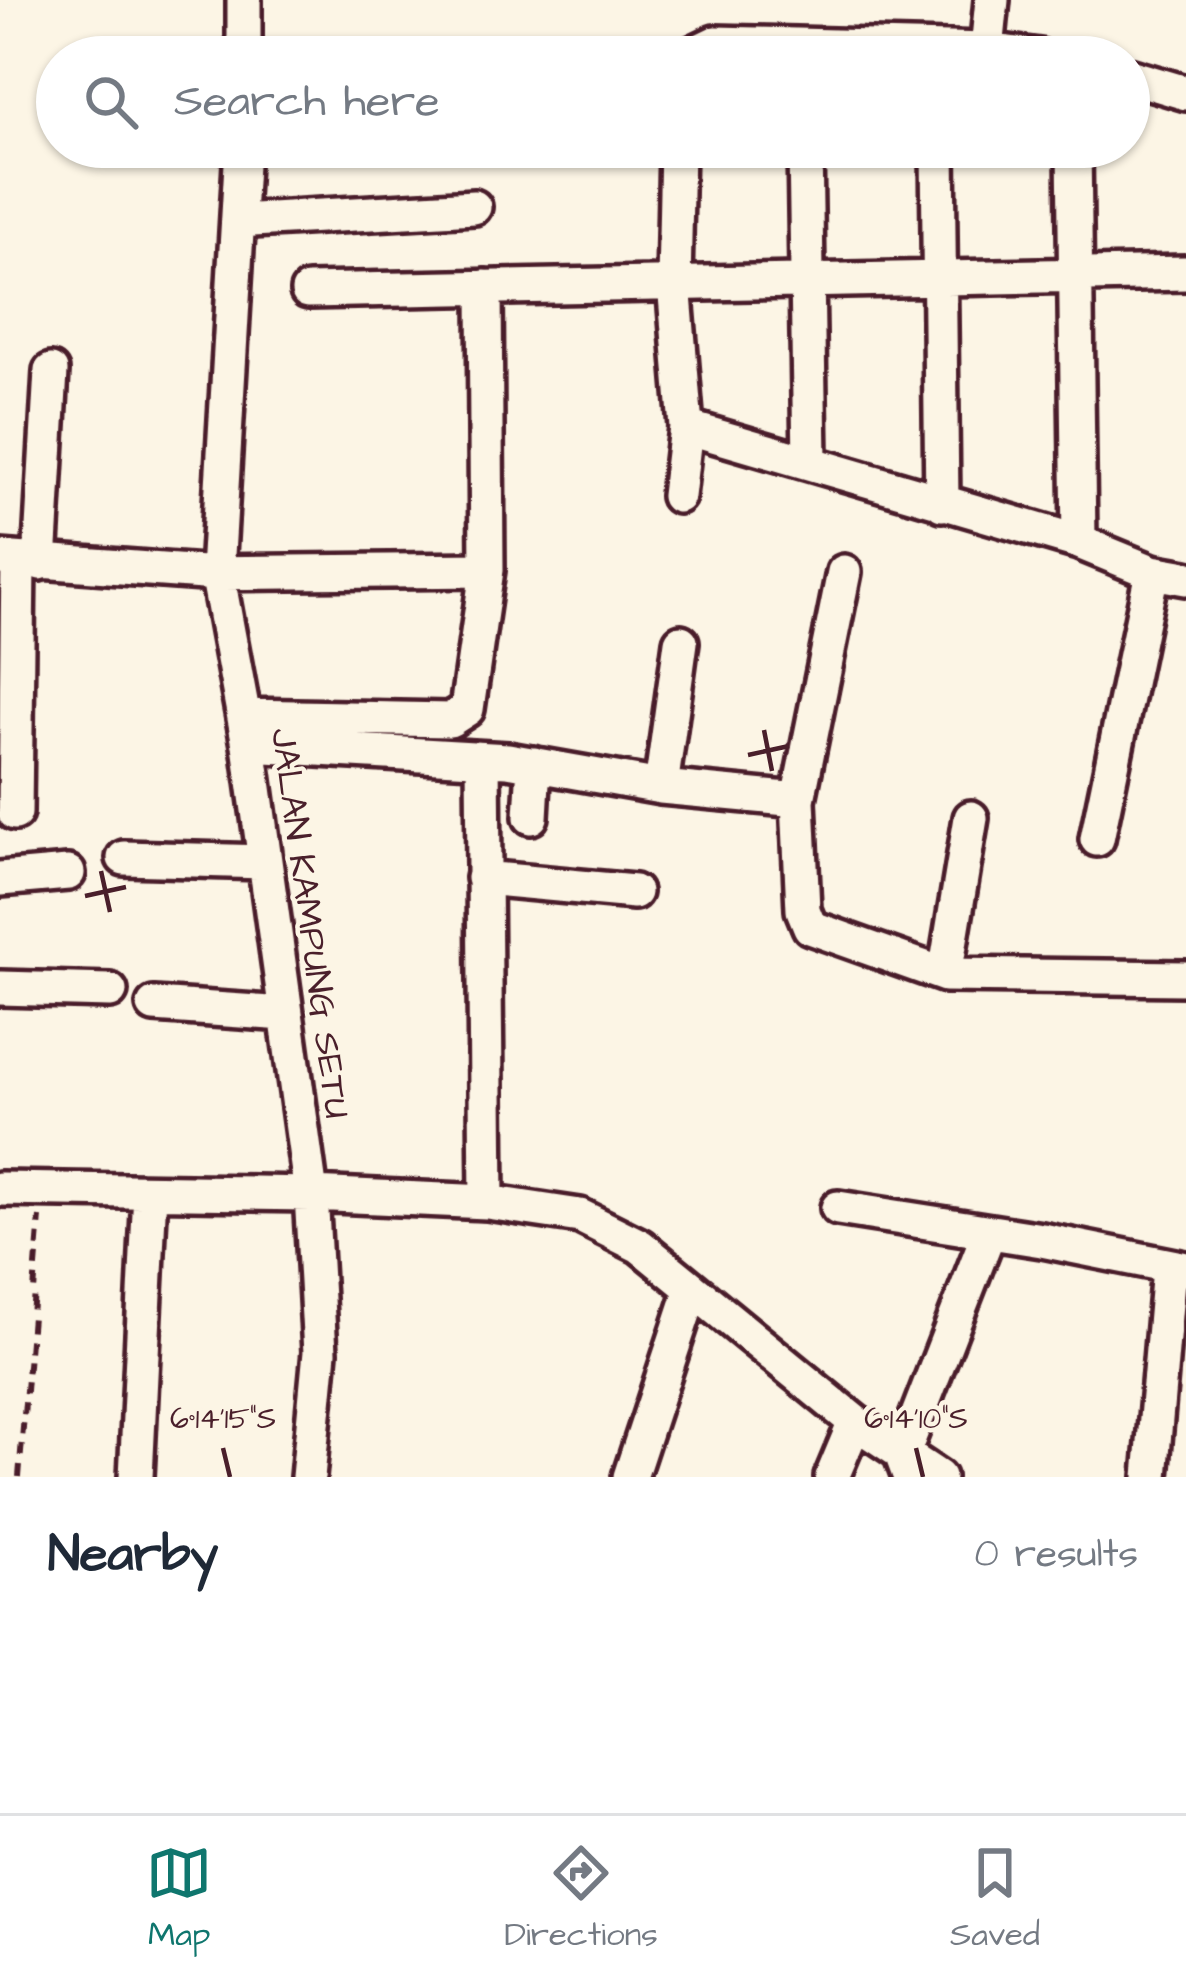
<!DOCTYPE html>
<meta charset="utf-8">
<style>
:root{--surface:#fff;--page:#f2f2f3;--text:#1f2937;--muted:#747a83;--line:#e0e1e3;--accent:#0f766e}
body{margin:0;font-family:"Architects Daughter",sans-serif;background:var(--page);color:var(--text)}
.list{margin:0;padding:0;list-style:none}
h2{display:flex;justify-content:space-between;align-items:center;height:156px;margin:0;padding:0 48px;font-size:51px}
h2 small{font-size:39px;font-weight:400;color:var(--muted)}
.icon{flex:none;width:66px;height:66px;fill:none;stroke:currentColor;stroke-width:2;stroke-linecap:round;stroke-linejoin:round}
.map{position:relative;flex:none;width:1186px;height:1477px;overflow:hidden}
.search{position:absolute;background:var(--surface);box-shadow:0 3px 9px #0004;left:36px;right:36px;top:36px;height:132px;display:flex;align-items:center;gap:30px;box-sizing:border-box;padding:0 42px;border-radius:66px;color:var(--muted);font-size:45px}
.sheet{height:336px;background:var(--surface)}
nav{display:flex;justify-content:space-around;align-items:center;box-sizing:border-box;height:168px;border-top:3px solid var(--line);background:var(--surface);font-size:33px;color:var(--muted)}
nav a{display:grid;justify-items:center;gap:6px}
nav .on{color:var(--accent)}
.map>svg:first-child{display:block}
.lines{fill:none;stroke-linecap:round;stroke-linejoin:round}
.minor-casing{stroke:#4a1f2b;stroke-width:42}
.path{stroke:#4a1f2b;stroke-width:6;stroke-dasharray:12 9;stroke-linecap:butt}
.minor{stroke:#fcf5e5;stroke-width:33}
.ticks{fill:none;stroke:#4a1f2b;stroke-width:4.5}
.labels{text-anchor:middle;stroke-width:9;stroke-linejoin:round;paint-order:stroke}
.street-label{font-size:36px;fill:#4a1f2b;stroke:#fcf5e5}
.ticks-label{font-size:30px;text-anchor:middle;fill:#4a1f2b;stroke:#fcf5e5;stroke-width:9;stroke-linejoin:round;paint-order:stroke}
</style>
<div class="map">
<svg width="1186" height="1477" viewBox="0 0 1186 1477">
<rect width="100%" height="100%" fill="#fcf5e5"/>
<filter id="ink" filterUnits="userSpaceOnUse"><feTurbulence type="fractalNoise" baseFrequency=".00833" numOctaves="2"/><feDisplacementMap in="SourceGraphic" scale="24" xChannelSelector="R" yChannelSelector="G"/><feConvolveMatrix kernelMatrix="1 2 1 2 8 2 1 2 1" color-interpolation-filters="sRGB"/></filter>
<g filter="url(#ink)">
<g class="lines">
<defs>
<path id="minor" d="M244,0V57
M987,50L992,0
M686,57L715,43L987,50L1040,57
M1129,76L1186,93
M242,147L217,572L249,745L311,1194L320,1352L308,1477
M677,147L674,283L686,427L678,496
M805,147L810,461
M938,147L942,504
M1074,147L1079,542
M238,221L474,207
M308,291L1186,273
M686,427L1079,542L1152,572L1186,578
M0,558L203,573L487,570L485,287
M40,563L51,371
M844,572L798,800L803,910L810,927L945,975L1186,978
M244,716L450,720L467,709L487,570
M249,745L508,760L661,787L798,800
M483,759L487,1202
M661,787L681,642
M15,813L18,561
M531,817L534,764
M1097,839L1152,572
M124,858L265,862
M483,878L634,892
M0,879L68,873
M945,975L971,818
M0,988L110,991
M154,1005L286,1014
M0,1189L311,1194L487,1202L580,1216L640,1246L855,1422L938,1477
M838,1208L1042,1240L1186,1269
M909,1475L902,1456L989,1232
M136,1477L150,1192
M630,1477L692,1289
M832,1477L855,1422
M1151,1477L1169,1268"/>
</defs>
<use href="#minor" class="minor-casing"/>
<path class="path" d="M19,1477L40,1217"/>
<use href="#minor" class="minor"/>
</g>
</g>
<path class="ticks" d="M764,730L772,771M748,755L789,746M101,871L110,912M85,896L126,887M223,1448L230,1477M916,1448L923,1477"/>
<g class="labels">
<g class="street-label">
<text transform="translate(312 923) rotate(82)" y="13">JALAN KAMPUNG SETU</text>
</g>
</g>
<g class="ticks-label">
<text x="223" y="1428">6°14'15"S</text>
<text x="916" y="1428">6°14'10"S</text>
</g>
</svg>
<div class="search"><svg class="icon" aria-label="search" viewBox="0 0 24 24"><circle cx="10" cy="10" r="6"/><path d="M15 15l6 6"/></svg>Search here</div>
</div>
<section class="sheet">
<h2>Nearby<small>0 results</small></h2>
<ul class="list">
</ul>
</section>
<nav>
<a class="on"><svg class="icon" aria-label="map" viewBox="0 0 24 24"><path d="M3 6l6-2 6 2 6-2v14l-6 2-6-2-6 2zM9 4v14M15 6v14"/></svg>Map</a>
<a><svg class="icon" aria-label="directions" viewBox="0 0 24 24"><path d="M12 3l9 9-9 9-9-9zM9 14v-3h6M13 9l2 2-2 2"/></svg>Directions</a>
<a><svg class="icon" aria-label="saved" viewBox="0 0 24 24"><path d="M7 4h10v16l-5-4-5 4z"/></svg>Saved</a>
</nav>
